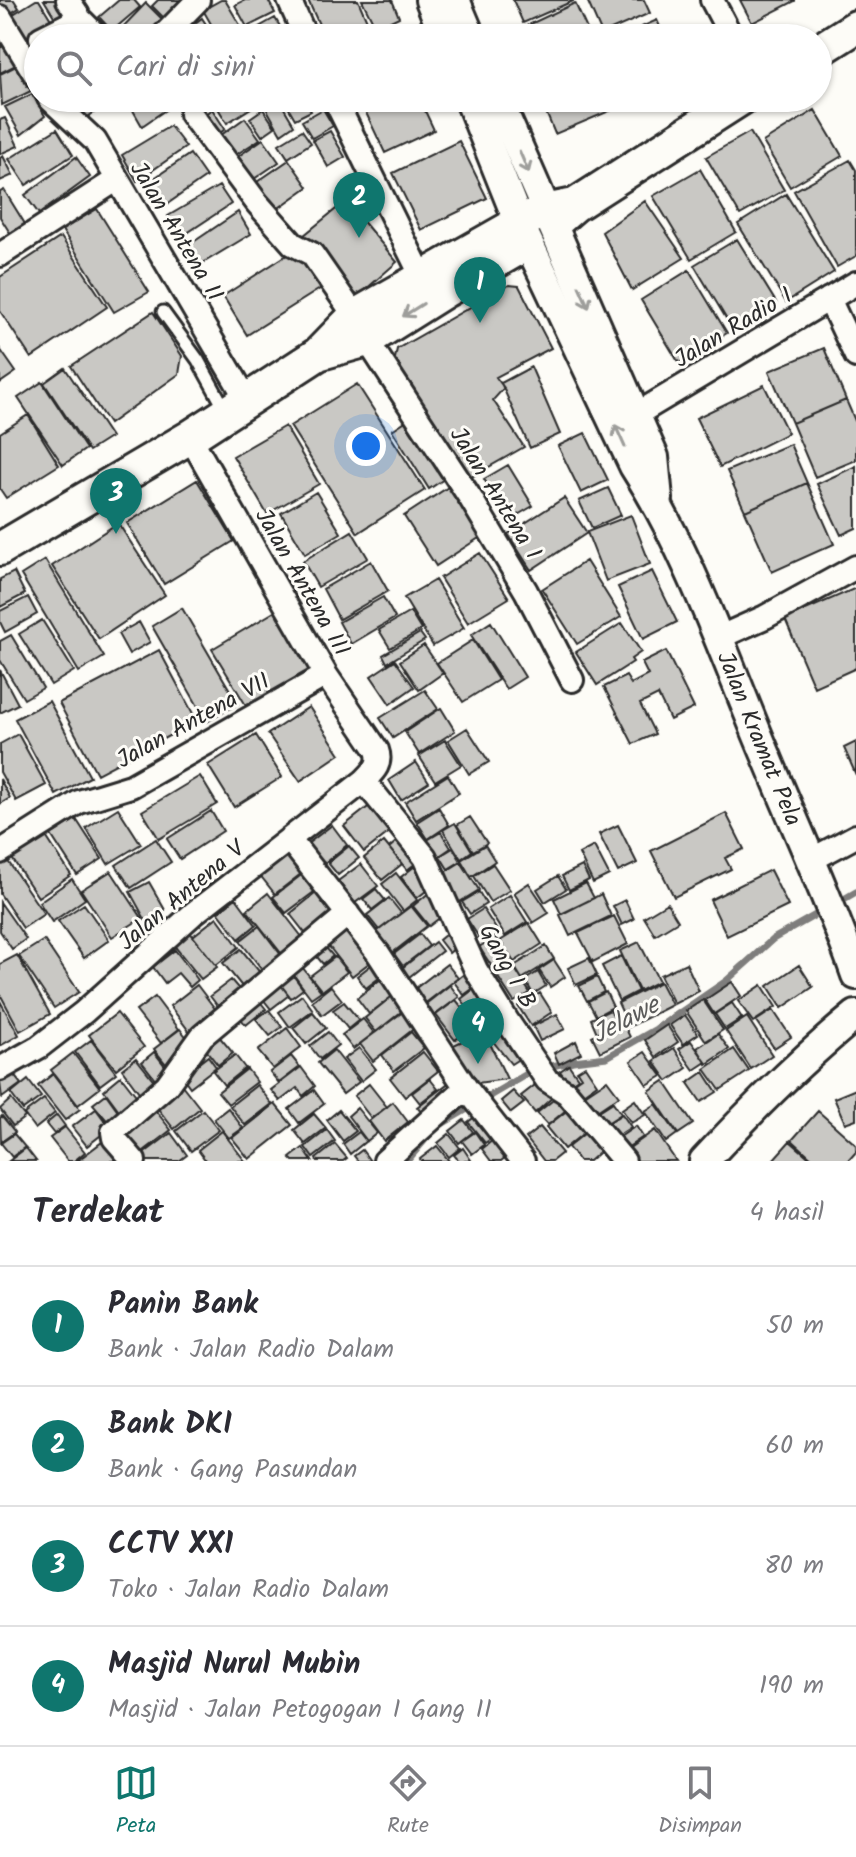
<!DOCTYPE html>
<html lang="id">
<meta charset="utf-8">
<style>
:root{--surface:#fff;--page:#f7f7f7;--text:#2b2b33;--muted:#7c7c81;--line:#e1e1e2;--accent:#0f766e}
body{margin:0;font-family:Kalam,sans-serif;background:var(--page);color:var(--text)}
.you{position:absolute;left:366px;top:446px;width:28px;height:28px;margin:-20px;border:6px solid #fff;border-radius:50%;background:#1a73e8;box-shadow:0 0 0 12px #1a73e833}
.badge{display:grid;place-items:center;width:52px;height:52px;border-radius:50%;background:var(--accent);color:#fff;font-size:26px;font-weight:700}
.pin{position:absolute;translate:-50% -66px;filter:drop-shadow(0 2px 4px #0008)}
.pin::after{content:'';position:absolute;top:42px;width:28px;height:24px;background:inherit;clip-path:polygon(0 0,100% 0,50% 100%)}
.list{margin:0;padding:0;list-style:none}
h2{display:flex;justify-content:space-between;align-items:center;height:104px;margin:0;padding:0 32px;font-size:34px}
h2 small{font-size:26px;font-weight:400;color:var(--muted)}
.list li{display:grid;grid-template-columns:52px 1fr auto;gap:24px;align-items:center;box-sizing:border-box;height:120px;padding:0 32px;border-top:2px solid var(--line)}
.list b{display:block;font-size:30px;white-space:nowrap}
.list p{margin:0;font-size:26px;white-space:nowrap;color:var(--muted)}
.list em{font-size:26px;font-style:normal;color:var(--muted)}
.icon{flex:none;width:44px;height:44px;fill:none;stroke:currentColor;stroke-width:2;stroke-linecap:round;stroke-linejoin:round}
.map{position:relative;flex:none;width:856px;height:1161px;overflow:hidden}
.search{position:absolute;background:var(--surface);box-shadow:0 2px 6px #0004;left:24px;right:24px;top:24px;height:88px;display:flex;align-items:center;gap:20px;box-sizing:border-box;padding:0 28px;border-radius:44px;color:var(--muted);font-size:30px}
.sheet{height:584px;background:var(--surface)}
nav{display:flex;justify-content:space-around;align-items:center;box-sizing:border-box;height:112px;border-top:2px solid var(--line);background:var(--surface);font-size:22px;color:var(--muted)}
nav a{display:grid;justify-items:center;gap:4px}
nav .on{color:var(--accent)}
.map>svg:first-child{display:block}
.lines{fill:none;stroke-linecap:round;stroke-linejoin:round}
.stream{stroke:#7e7d7b;stroke-width:7}
.building{fill:#c9c8c4;stroke:#2b2b2b;stroke-width:2}
.service-casing{stroke:#2b2b2b;stroke-width:17}
.minor-casing{stroke:#2b2b2b;stroke-width:28}
.tertiary-casing{stroke:#2b2b2b;stroke-width:34}
.secondary-casing{stroke:#2b2b2b;stroke-width:38}
.service{stroke:#fdfcf7;stroke-width:11}
.minor{stroke:#fdfcf7;stroke-width:22}
.tertiary{stroke:#fdfcf7;stroke-width:28}
.secondary{stroke:#fdfcf7;stroke-width:32}
.oneway{stroke:#9e9e9b}
.labels{text-anchor:middle;stroke-width:6;stroke-linejoin:round;paint-order:stroke}
.street-label{font-size:24px;fill:#2b2b2b;stroke:#fdfcf7}
.water-label{font-size:26px;font-style:italic;fill:#5b5b5a;stroke:#fdfcf7}
</style>
<div class="map">
<svg width="856" height="1161" viewBox="0 0 856 1161">
<rect width="100%" height="100%" fill="#fdfcf7"/>
<filter id="ink" filterUnits="userSpaceOnUse"><feTurbulence type="fractalNoise" baseFrequency=".0125" numOctaves="2"/><feDisplacementMap in="SourceGraphic" scale="16" xChannelSelector="R" yChannelSelector="G"/><feConvolveMatrix kernelMatrix="1 2 1 2 8 2 1 2 1" color-interpolation-filters="sRGB"/></filter>
<g filter="url(#ink)">
<g class="lines">
<path class="stream" d="M837,903L856,892
M407,1161L435,1128L532,1071L573,1061L607,1057L656,1029L725,982L773,939L826,909"/>
</g>
<path class="building" d="M0,0H14L19,8L6,16L0,6Z
M36,0H39L55,26L24,45L7,18Z
M44,0H66L76,16L60,26Z
M119,0H134L140,7L112,31L99,17Z
M158,0H182L164,18L152,6Z
M221,0H225L243,30L229,38H219L203,10Z
M245,0H268L275,13L247,27L235,5Z
M308,0H358L371,30L353,38H325Z
M362,0H392L399,17L376,28Z
M513,0H573V1L523,23Z
M587,0H644L650,13L602,34Z
M740,0H795V1L752,23Z
M146,3L166,23L151,38H122L117,33Z
M575,3L591,38H529L524,27Z
M202,18L215,38H193L187,29Z
M275,18L284,33L276,38H244L243,36Z
M657,20L665,38H617Z
M5,45L16,65L0,73V48Z
M18,65L31,91L2,105L0,74Z
M32,94L45,116L21,135L5,107Z
M72,98H111L109,102L79,123L66,102Z
M126,98H170L174,104L142,126Z
M228,98H248L254,106L227,123L216,105Z
M278,98L294,125L281,134L265,106Z
M283,98H304L311,111L295,119Z
M307,98H327L328,100L313,108Z
M359,98H419L434,130L385,153Z
M540,98H615L619,107L555,134Z
M212,109L225,129L215,137L201,117Z
M263,109L275,127L262,136L250,118Z
M323,109L333,126L312,138L302,121Z
M815,110L842,156L790,187L763,142Z
M5,118L18,146L0,154V120Z
M245,118L260,139L231,158L217,138Z
M170,126L186,147L137,181L122,155Z
M57,129L73,155L26,185L9,159Z
M302,130L311,143L288,158L279,144Z
M330,131L345,157L328,167L313,140Z
M750,132L784,190L740,215L706,157Z
M263,139L279,162L248,183L233,160Z
M459,141L487,198L421,230L393,173Z
M190,154L206,177L160,209L144,185Z
M3,156L13,175L0,181V158Z
M76,157L90,177L39,214L25,195Z
M289,160L308,187L273,212L254,184Z
M850,160L856,170V256L837,267L794,191Z
M700,169L736,232L691,259L653,196Z
M219,186L231,204L181,237L168,216Z
M4,190L25,224L10,233L0,217V192Z
M786,194L834,272L786,302L738,224Z
M346,201L397,262L356,298L303,236Z
M645,201L684,258L632,290L602,232Z
M97,209L149,292L114,312L62,230Z
M238,212L251,234L198,266L186,247Z
M61,237L107,307L31,358L0,311V277Z
M737,239L777,304L733,330L694,265Z
M298,248L323,287L247,335L223,296Z
M689,270L727,333L679,363L641,300Z
M509,285L519,286L551,348L496,377L504,388L493,400L524,447L466,480L394,363L397,349Z
M153,312L182,356L179,374L109,424L71,366Z
M824,348L846,400L792,423L769,371Z
M0,349L16,372L0,383Z
M531,367L560,434L530,448L501,383Z
M65,368L111,437L89,451L44,383Z
M42,382L86,449L63,465L18,398Z
M357,384L425,490L358,533L290,426Z
M764,385L788,433L720,467L696,418Z
M846,400L856,423V460L815,477L792,423Z
M28,415L59,465L6,498L0,489V433Z
M413,416L450,475L429,489L392,430Z
M285,426L319,484L267,514L233,456Z
M585,433L608,480L581,493L558,446Z
M790,444L807,483L745,511L727,471Z
M508,465L533,506L509,520L484,479Z
M856,466V528L841,535L817,484Z
M197,480L234,541L164,584L127,523Z
M807,483L834,544L772,572L745,511Z
M450,486L482,536L436,566L404,516Z
M608,488L621,515L592,528L579,501Z
M316,492L341,533L305,554L281,513Z
M564,498L587,533L531,570L508,534Z
M631,515L650,564L606,581L587,532Z
M118,523L165,595L99,639L52,566Z
M352,531L368,558L318,587L303,561Z
M480,553L509,598L468,623L440,578Z
M45,560L104,657L79,672L21,575Z
M371,561L388,591L339,619L323,589Z
M586,561L621,617L577,644L542,589Z
M652,571L677,622L643,639L618,587Z
M14,572L25,594L0,607V579Z
M435,580L464,628L433,646L404,598Z
M856,588V668L814,687L785,619Z
M28,597L37,614L5,632L0,622V611Z
M383,597L395,618L351,644L339,622Z
M182,608L238,704L207,722L152,626Z
M279,609L317,672L250,712L212,649Z
M410,612L421,630L390,648L379,630Z
M42,620L74,671L51,685L19,634Z
M139,622L150,642L129,654L118,634Z
M491,622L525,677L506,689L471,635Z
M622,623L641,652L631,659L633,662L597,685L576,652Z
M420,633L425,640L387,663L383,655Z
M11,635L43,688L24,699L0,660V641Z
M473,640L498,680L463,702L437,663Z
M424,645L443,673L419,690L400,661Z
M159,650L197,721L97,774L59,703Z
M666,651L694,708L670,720L658,695L640,704L655,734L633,744L604,687L626,676L631,684L648,675L642,663Z
M395,660L414,687L390,704L371,676Z
M0,670L18,704L0,713Z
M425,690L438,709L393,738L380,718Z
M49,701L90,777L56,795L15,719Z
M309,707L340,754L300,781L268,734Z
M441,708L455,731L419,754L405,732Z
M467,728L489,762L469,774L448,740Z
M18,734L46,785L16,801L0,772V744Z
M256,735L282,777L234,807L208,765Z
M445,740L461,765L435,781L419,756Z
M856,742V775L844,748Z
M416,762L429,782L401,800L389,780Z
M448,775L459,793L416,820L405,802Z
M200,776L217,804L159,839L142,811Z
M0,779L10,798L0,804Z
M372,804L392,830L364,852L344,826Z
M118,808L141,844L108,864L86,828Z
M439,808L449,825L428,839L417,822Z
M211,811L223,831L180,859L167,839Z
M726,813L744,849L725,858L731,869L674,897L651,851Z
M470,817L487,843L473,851L457,825Z
M76,819L102,859L77,875L51,835Z
M455,823L472,851L461,859L443,830Z
M332,825L347,845L322,865L306,845Z
M618,825L637,863L618,872L599,834Z
M441,832L451,848L435,859L424,842Z
M45,835L71,875L38,897L11,857Z
M402,837L420,860L407,870L389,848Z
M156,839L171,862L131,888L116,865Z
M384,842L402,864L382,880L364,858Z
M485,845L495,861L471,877L461,860Z
M349,846L359,858L338,875L328,863Z
M594,846L609,875L593,883L579,854Z
M453,848L461,861L448,869L440,856Z
M291,850L306,870L275,894L259,874Z
M5,857L44,914L23,928L0,894V861Z
M461,862L479,890L458,903L440,875Z
M361,864L378,886L355,903L338,881Z
M493,864L510,890L490,902L474,876Z
M415,866L431,887L417,898L401,877Z
M582,866L589,880L569,890L562,876Z
M309,869L322,886L286,913L273,897Z
M770,870L788,906L727,936L710,900Z
M111,871L142,918L112,937L81,890Z
M396,873L417,900L403,911L382,884Z
M558,876L566,889L545,902L537,889Z
M72,879L85,899L52,922L39,902Z
M149,882L165,910L146,921L130,892Z
M529,883L549,913L533,923L514,893Z
M586,883L594,898L561,914L554,899Z
M321,889L340,914L309,938L290,914Z
M376,889L385,900L372,910L363,899Z
M430,892L446,913L429,926L413,906Z
M479,892L486,904L470,914L462,902Z
M268,893L306,942L285,958L247,910Z
M601,894L611,916L570,936L560,915Z
M510,895L527,922L505,936L488,909Z
M236,898L256,925L239,939L218,912Z
M389,898L401,913L379,930L367,915Z
M625,900L634,919L622,925L613,906Z
M0,902L26,939L12,949L0,931Z
M667,903L678,921L655,935L644,917Z
M84,904L109,940L84,958L58,921Z
M411,906L427,926L391,954L375,933Z
M483,909L498,932L482,942L467,919Z
M614,916L628,944L593,962L578,933Z
M217,917L239,947L216,965L193,936Z
M350,920L378,956L352,976L324,940Z
M529,923L542,944L514,962L500,941Z
M259,926L284,959L265,973L240,941Z
M451,930L461,943L449,953L439,940Z
M189,931L217,967L201,979L173,944Z
M420,934L429,946L403,966L394,954Z
M495,937L510,961L495,971L479,947Z
M44,940L79,992L54,1008L19,956Z
M435,942L442,951L409,977L402,968Z
M639,942L659,981L639,991L620,951Z
M322,943L333,956L323,964L312,951Z
M546,946L554,959L522,979L514,966Z
M241,949L262,975L244,989L223,963Z
M175,950L198,980L190,987L178,973L165,983L153,967Z
M17,955L50,1014L20,1031L0,994V964Z
M621,956L638,991L619,1001L602,966Z
M335,957L347,972L322,991L310,976Z
M589,958L597,975L576,985L568,968Z
M379,959L388,971L366,988L357,976Z
M554,960L565,977L550,987L539,970Z
M299,963L321,991L311,998L290,970Z
M686,963L699,991L674,1004L660,975Z
M447,964L458,978L423,1005L412,991Z
M512,964L530,993L514,1002L496,974Z
M799,965L813,987L782,1008L768,986Z
M473,967L482,982L464,995L454,982Z
M290,971L303,989L291,998L277,980Z
M538,972L546,986L533,994L525,980Z
M386,975L399,991L369,1014L357,998Z
M597,977L604,992L587,1001L579,986Z
M231,980L244,995L222,1012L210,996Z
M277,980L289,995L271,1009L259,994Z
M660,982L672,1005L629,1027L618,1003Z
M732,982L741,996L714,1014L705,1000Z
M482,983L502,1021L487,1032L461,999Z
M197,985L219,1014L192,1035L170,1006Z
M450,985L459,997L431,1018L422,1007Z
M762,985L776,1007L753,1022L738,1001Z
M331,986L342,1000L322,1015L312,1001Z
M606,992L613,1007L596,1016L588,1001Z
M540,993L552,1012L531,1026L518,1006Z
M395,994L406,1008L376,1032L365,1018Z
M302,995L313,1010L290,1027L279,1012Z
M155,997L179,1029L161,1043L136,1011Z
M258,999L266,1009L246,1025L238,1015Z
M456,1000L476,1024L455,1040L436,1015Z
M703,1000L723,1030L706,1041L686,1011Z
M0,1001L19,1035L0,1046Z
M344,1002L359,1020L348,1029L333,1010Z
M732,1003L742,1018L725,1029L715,1014Z
M269,1010L282,1027L270,1036L256,1019Z
M610,1010L617,1023L597,1033L591,1019Z
M773,1010L791,1037L774,1048L756,1021Z
M404,1011L416,1027L373,1061L360,1044Z
M313,1012L326,1028L306,1044L293,1028Z
M117,1013L144,1047L116,1069L89,1035Z
M557,1014L565,1029L540,1041L533,1026Z
M685,1015L698,1034L683,1044L670,1025Z
M747,1017L772,1055L751,1069L726,1031Z
M363,1019L374,1033L353,1049L342,1035Z
M622,1021L630,1037L600,1052L592,1036Z
M667,1025L678,1042L656,1057L645,1040Z
M509,1027L528,1053L511,1064L492,1040Z
M287,1028L301,1047L273,1069L258,1051Z
M180,1029L192,1044L166,1064L154,1049Z
M484,1031L507,1079L470,1084L445,1049Z
M328,1032L338,1045L320,1059L310,1046Z
M411,1032L424,1048L394,1071L382,1055Z
M718,1034L729,1049L707,1064L697,1048Z
M218,1035L233,1053L218,1065L203,1046Z
M91,1040L116,1073L100,1085L75,1052Z
M576,1041L581,1053L559,1064L554,1053Z
M691,1041L706,1062L694,1070L679,1049Z
M359,1048L376,1069L361,1081L344,1059Z
M674,1048L687,1068L668,1081L654,1061Z
M734,1049L749,1071L720,1090L705,1069Z
M334,1050L359,1082L343,1094L318,1063Z
M154,1052L172,1075L160,1085L142,1062Z
M423,1052L438,1071L405,1097L390,1078Z
M645,1052L662,1076L647,1085L631,1061Z
M73,1053L100,1088L78,1105L51,1070Z
M235,1055L245,1068L224,1085L213,1071Z
M208,1056L216,1067L190,1087L182,1076Z
M291,1056L300,1067L279,1083L270,1072Z
M136,1058L159,1087L144,1099L122,1069Z
M569,1065L578,1078L569,1084L560,1071Z
M585,1066L597,1084L580,1096L571,1084L581,1077L577,1071Z
M301,1067L315,1086L303,1096L297,1088L280,1101L271,1090Z
M247,1069L257,1082L228,1104L218,1092Z
M704,1072L717,1092L701,1102L688,1083Z
M12,1073L21,1084L2,1098L0,1083Z
M53,1074L80,1109L65,1120L38,1086Z
M121,1076L142,1103L124,1117L104,1090Z
M455,1078L464,1089L426,1118L417,1107Z
M544,1078L555,1095L535,1113L521,1096Z
M430,1079L438,1089L420,1103L412,1093Z
M28,1080L41,1097L23,1110L11,1094Z
M607,1080L619,1096L594,1113L583,1096Z
M664,1081L693,1124L678,1134L649,1091Z
M369,1084L387,1107L371,1118L354,1096Z
M182,1085L200,1108L174,1129L155,1105Z
M257,1085L272,1104L245,1125L230,1106Z
M856,1089V1119L845,1123L834,1098Z
M314,1090L324,1104L299,1123L289,1109Z
M513,1091L524,1103L511,1113L501,1101Z
M562,1093L572,1105L548,1125L537,1113Z
M106,1094L121,1115L110,1124L93,1104Z
M11,1099L25,1117L13,1126L0,1109Z
M44,1099L55,1113L35,1129L24,1114Z
M635,1100L645,1115L631,1123L622,1109Z
M393,1102L408,1122L384,1141L369,1121Z
M613,1102L621,1114L604,1125L596,1113Z
M275,1104L292,1125L249,1159L232,1138Z
M656,1104L677,1134L666,1142L645,1111Z
M573,1106L591,1127L564,1149L546,1127Z
M228,1108L243,1128L229,1138L214,1119Z
M357,1108L377,1133L367,1141L348,1116Z
M96,1109L110,1128L87,1146L72,1127Z
M155,1110L171,1130L140,1154L124,1134Z
M203,1110L219,1130L191,1151L176,1131Z
M339,1110L356,1131L343,1141L327,1120Z
M818,1111L856,1145V1152L848,1161H815L792,1140Z
M480,1113L496,1135L485,1143L468,1122Z
M314,1114L326,1128L305,1144L294,1130Z
M622,1114L631,1127L614,1138L605,1125Z
M57,1115L65,1126L54,1134L46,1124Z
M2,1116L15,1132L1,1142L0,1118Z
M464,1120L473,1132L459,1143L450,1131Z
M636,1126L643,1137L624,1150L617,1139Z
M65,1127L85,1152L74,1161H68L50,1138Z
M540,1127L562,1153L552,1161H544L526,1138Z
M590,1129L605,1147L589,1161H579L568,1147Z
M327,1130L335,1141L313,1158L305,1147Z
M655,1130L676,1161H636L628,1149Z
M222,1131L245,1161H206L198,1150Z
M359,1132L366,1141L350,1154L343,1144Z
M475,1132L484,1145L472,1154L462,1141Z
M171,1133L187,1155L179,1161H147L142,1155Z
M14,1134L25,1147L12,1157L1,1143Z
M449,1134L460,1148L449,1157L438,1143Z
M499,1135L512,1152L501,1161H491L482,1149Z
M790,1141L813,1161H772Z
M102,1142L117,1161H77Z
M335,1144L347,1158L343,1161H317L316,1159Z
M437,1146L449,1161H421L420,1159Z
M26,1148L36,1161H9Z
M303,1148L312,1161H293L290,1158Z
M463,1148L471,1160L469,1161H459L454,1155Z
M362,1150L370,1161H358L354,1156Z"/>
<g class="lines">
<defs>
<path id="service" d="M163,312L198,360L225,409"/>
<path id="minor" d="M68,0L78,15L69,24
M289,0L306,38
M712,0L732,38
M0,17L38,79
M41,38L69,24L82,21L99,38
M161,38L198,0
M49,98L95,141L247,400
M334,98L422,277
M191,114L257,203L293,244L312,254L355,316
M0,255L116,180
M829,299L856,356
M367,340L471,499L526,591L572,680
M637,414L856,283
M718,638L765,617L856,567
M364,781L425,857L476,970L508,1022L547,1080L567,1093L624,1161
M289,839L378,953L466,1088L523,1161
M0,852L79,802L131,786L326,675
M811,860L856,836
M0,1069L39,1047L84,1012L194,913L364,781C374,771 382,764 377,750L326,675L190,437
M134,1161L114,1138L113,1132L167,1085L202,1036L348,914
M385,1161L466,1088"/>
<g id="tertiary">
<path d="M430,0L445,38"/>
<path d="M455,0L471,38"/>
<path id="s1" d="M469,98L519,223L634,466C691,555 725,658 766,755C796,828 830,900 856,975"/>
<path d="M497,98L654,457L658,499"/>
<path d="M704,1161C752,1109 801,1060 856,1015"/>
</g>
<path id="secondary" d="M818,51L856,27
M560,218L575,205L742,98
M321,353L367,340L445,291L523,246
M0,549L190,437L318,354L355,316L519,223L545,211L575,205"/>
</defs>
<use href="#service" class="service-casing"/>
<use href="#minor" class="minor-casing"/>
<use href="#tertiary" class="tertiary-casing"/>
<use href="#secondary" class="secondary-casing"/>
<use href="#service" class="service"/>
<use href="#minor" class="minor"/>
<use href="#tertiary" class="tertiary"/>
<use href="#secondary" class="secondary"/>
</g>
<defs><path id="oneway-shaft" d="M-6 0H5M1.5-3L5.5 0L1.5 3" fill="none" stroke-width="1.6" stroke-linecap="round" stroke-linejoin="round" transform="scale(2)"/></defs>
<g class="oneway">
<use href="#oneway-shaft" transform="translate(524 162) rotate(67)"/>
<use href="#oneway-shaft" transform="translate(584 297) rotate(66)"/>
<use href="#oneway-shaft" transform="translate(413 310) rotate(148)"/>
<use href="#oneway-shaft" transform="translate(620 436) rotate(-114)"/>
</g>
</g>
<g class="labels">
<g class="street-label">
<text transform="translate(177 231) rotate(59)" y="8">Jalan Antena II</text>
<text transform="translate(733 327) rotate(-31)" y="8">Jalan Radio I</text>
<text transform="translate(496 493) rotate(58)" y="8">Jalan Antena I</text>
<text transform="translate(303 582) rotate(60)" y="8">Jalan Antena III</text>
<text transform="translate(193 720) rotate(-29)" y="8">Jalan Antena VII</text>
<text dy="8" stroke="none"><textPath href="#s1" startOffset="704">Jalan Kramat Pela</textPath></text>
<text transform="translate(181 895) rotate(-40)" y="8">Jalan Antena V</text>
<text transform="translate(508 966) rotate(61)" y="8">Gang I B</text>
</g>
<g class="water-label">
<text transform="translate(625 1019) rotate(-28)" y="9">Jelawe</text>
</g>
</g>
</svg>
<div class="you"></div>
<div class="pin badge" style="left:480px;top:323px">1</div>
<div class="pin badge" style="left:359px;top:238px">2</div>
<div class="pin badge" style="left:116px;top:534px">3</div>
<div class="pin badge" style="left:478px;top:1064px">4</div>
<div class="search"><svg class="icon" aria-label="search" viewBox="0 0 24 24"><circle cx="10" cy="10" r="6"/><path d="M15 15l6 6"/></svg>Cari di sini</div>
</div>
<section class="sheet">
<h2>Terdekat<small>4 hasil</small></h2>
<ul class="list">
<li><span class="badge">1</span><div><b>Panin Bank</b><p>Bank · Jalan Radio Dalam</p></div><em>50 m</em></li>
<li><span class="badge">2</span><div><b>Bank DKI</b><p>Bank · Gang Pasundan</p></div><em>60 m</em></li>
<li><span class="badge">3</span><div><b>CCTV XX1</b><p>Toko · Jalan Radio Dalam</p></div><em>80 m</em></li>
<li><span class="badge">4</span><div><b>Masjid Nurul Mubin</b><p>Masjid · Jalan Petogogan I Gang II</p></div><em>190 m</em></li>
</ul>
</section>
<nav>
<a class="on"><svg class="icon" aria-label="map" viewBox="0 0 24 24"><path d="M3 6l6-2 6 2 6-2v14l-6 2-6-2-6 2zM9 4v14M15 6v14"/></svg>Peta</a>
<a><svg class="icon" aria-label="directions" viewBox="0 0 24 24"><path d="M12 3l9 9-9 9-9-9zM9 14v-3h6M13 9l2 2-2 2"/></svg>Rute</a>
<a><svg class="icon" aria-label="saved" viewBox="0 0 24 24"><path d="M7 4h10v16l-5-4-5 4z"/></svg>Disimpan</a>
</nav>
